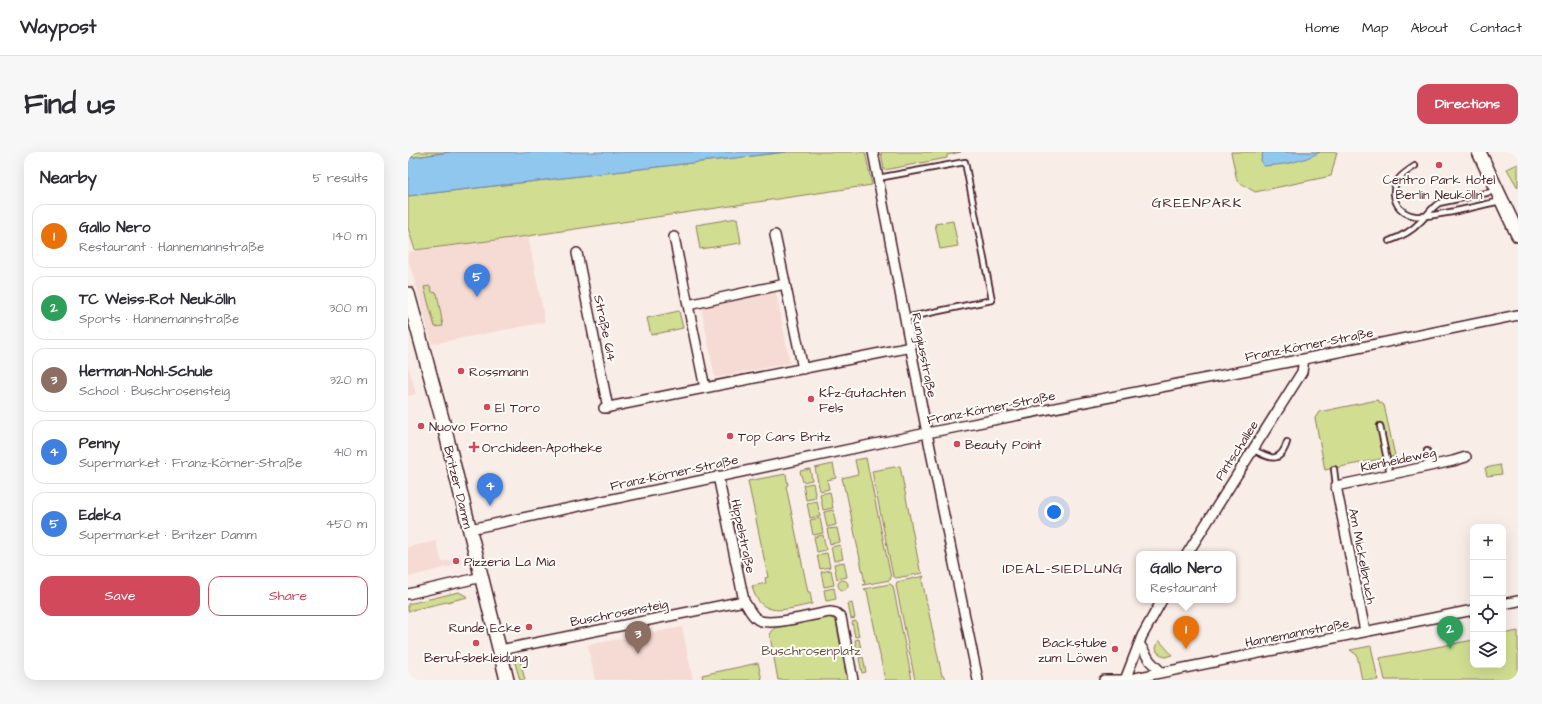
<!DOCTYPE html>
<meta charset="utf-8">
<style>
:root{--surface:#fff;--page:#f7f7f7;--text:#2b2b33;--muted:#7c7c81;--line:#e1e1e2;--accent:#d1495b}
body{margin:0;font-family:"Architects Daughter",sans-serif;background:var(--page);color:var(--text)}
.controls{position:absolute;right:12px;bottom:12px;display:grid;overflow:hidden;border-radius:8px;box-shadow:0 4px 16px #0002}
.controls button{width:36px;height:36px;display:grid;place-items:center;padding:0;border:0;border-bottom:1px solid var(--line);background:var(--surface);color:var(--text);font:20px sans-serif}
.you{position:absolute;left:646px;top:360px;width:14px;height:14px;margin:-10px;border:3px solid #fff;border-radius:50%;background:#1a73e8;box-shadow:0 0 0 6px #1a73e833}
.badge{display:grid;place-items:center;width:26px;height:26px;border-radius:50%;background:var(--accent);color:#fff;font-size:13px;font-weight:700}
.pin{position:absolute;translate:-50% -33px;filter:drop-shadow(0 1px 2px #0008)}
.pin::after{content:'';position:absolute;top:21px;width:14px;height:12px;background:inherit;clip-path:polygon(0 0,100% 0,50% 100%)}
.popup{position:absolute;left:728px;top:399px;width:100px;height:52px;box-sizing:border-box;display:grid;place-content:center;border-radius:8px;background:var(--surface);filter:drop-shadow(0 1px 3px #0005);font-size:13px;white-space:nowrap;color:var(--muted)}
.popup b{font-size:15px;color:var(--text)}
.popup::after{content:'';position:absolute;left:50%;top:100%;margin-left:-8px;border:8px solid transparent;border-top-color:var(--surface)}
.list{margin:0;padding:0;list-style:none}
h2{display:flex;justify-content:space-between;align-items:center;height:52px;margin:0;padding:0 16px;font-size:17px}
h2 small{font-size:13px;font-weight:400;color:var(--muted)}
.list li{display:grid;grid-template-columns:26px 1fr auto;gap:12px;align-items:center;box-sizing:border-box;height:64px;margin:0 8px 8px;padding:0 8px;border:1px solid var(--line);border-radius:12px}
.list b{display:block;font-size:15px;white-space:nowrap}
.list p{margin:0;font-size:13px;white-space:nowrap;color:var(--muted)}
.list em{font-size:13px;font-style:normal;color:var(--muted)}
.actions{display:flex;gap:8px;padding:12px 16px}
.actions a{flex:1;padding:9px 0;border:1px solid var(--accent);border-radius:12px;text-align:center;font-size:14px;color:var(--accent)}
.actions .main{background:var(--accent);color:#fff}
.icon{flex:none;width:22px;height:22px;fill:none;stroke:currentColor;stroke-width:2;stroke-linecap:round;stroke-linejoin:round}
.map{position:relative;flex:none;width:1110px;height:528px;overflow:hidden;border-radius:12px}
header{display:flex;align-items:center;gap:24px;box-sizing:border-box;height:56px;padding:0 20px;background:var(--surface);border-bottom:1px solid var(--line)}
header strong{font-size:19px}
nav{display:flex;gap:22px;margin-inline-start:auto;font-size:14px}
.intro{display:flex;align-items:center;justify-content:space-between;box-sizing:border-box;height:96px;padding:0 24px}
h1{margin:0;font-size:28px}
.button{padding:10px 18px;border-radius:12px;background:var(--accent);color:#fff;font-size:14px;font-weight:700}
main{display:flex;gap:24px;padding:0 24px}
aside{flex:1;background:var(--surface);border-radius:12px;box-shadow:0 4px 16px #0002}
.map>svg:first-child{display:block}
.built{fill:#f5dbd4}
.green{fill:#d1de91;stroke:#8e7e5e}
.water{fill:#90c7ee;stroke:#7484a0}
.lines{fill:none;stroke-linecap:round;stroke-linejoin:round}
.service-casing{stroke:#4a1f2b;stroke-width:8}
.minor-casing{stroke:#4a1f2b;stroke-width:12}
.secondary-casing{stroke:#4a1f2b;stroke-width:16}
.service{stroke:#fdfcf7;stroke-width:4.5}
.minor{stroke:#fdfcf7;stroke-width:9}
.secondary{stroke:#fdfcf7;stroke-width:13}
.poi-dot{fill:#d1495b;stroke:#fdfcf7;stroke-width:1.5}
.labels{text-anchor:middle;stroke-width:4;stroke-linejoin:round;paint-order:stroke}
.poi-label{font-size:13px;fill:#4a1f2b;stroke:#fdfcf7;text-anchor:start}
.street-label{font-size:13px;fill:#4a1f2b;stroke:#fdfcf7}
.park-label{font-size:13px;fill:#6c4f44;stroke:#fdfcf7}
.neighbourhood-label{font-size:14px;letter-spacing:1px;fill:#4a1f2b;stroke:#fdfcf7}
</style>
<header>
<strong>Waypost</strong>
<nav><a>Home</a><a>Map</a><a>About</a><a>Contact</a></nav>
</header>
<div class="intro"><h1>Find us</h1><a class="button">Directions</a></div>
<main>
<aside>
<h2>Nearby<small>5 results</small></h2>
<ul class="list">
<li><span class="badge" style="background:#e8710a">1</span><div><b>Gallo Nero</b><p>Restaurant · Hannemannstraße</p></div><em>140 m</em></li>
<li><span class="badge" style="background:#2e9e5b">2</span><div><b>TC Weiss-Rot Neukölln</b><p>Sports · Hannemannstraße</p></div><em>300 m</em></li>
<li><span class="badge" style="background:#8d6e63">3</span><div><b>Herman-Nohl-Schule</b><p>School · Buschrosensteig</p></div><em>320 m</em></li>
<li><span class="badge" style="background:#3f7fe0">4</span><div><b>Penny</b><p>Supermarket · Franz-Körner-Straße</p></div><em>410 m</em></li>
<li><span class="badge" style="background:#3f7fe0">5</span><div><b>Edeka</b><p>Supermarket · Britzer Damm</p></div><em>450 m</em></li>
</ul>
<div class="actions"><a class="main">Save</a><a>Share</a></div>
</aside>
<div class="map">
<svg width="1110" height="528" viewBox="0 0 1110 528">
<rect width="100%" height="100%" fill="#f9ede7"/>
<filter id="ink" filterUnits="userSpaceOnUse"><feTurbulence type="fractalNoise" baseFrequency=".025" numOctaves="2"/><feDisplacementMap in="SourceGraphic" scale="8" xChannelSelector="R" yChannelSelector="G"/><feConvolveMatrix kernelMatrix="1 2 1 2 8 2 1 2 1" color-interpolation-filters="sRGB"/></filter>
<g filter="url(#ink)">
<path class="built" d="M120,84L137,170L24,192L0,106V100Z
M368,140L382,211L307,226L293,155Z
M0,213L8,242L0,244Z
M28,389L34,410L50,407L51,412L0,425V395Z
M274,475L285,528H187L180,493Z"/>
<path class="green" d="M0,0H42L0,6Z
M378,0H457L464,33L120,84L7,98L0,76V44Z
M473,0H553L539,3V6L476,18Z
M823,0H929L923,24L847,40L829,29Z
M1110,12V36L1099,17Z
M329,66L333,91L292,97L288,73Z
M545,69L550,94L532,97L527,72Z
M22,134L24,140L29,141L35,174L27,175L16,135Z
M271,159L275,176L243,183L239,166Z
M969,248L976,253L987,304L917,318L907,266L911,260Z
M458,306L483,425L482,428L455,433L457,431L438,339H437L434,326L450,322L447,308Z
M425,312L428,326L419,328L421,337L412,339L407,316Z
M1092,313L1094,322L1079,324L1077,316Z
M492,314L512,418L515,421L488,426L485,424L464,319Z
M402,317L404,328L395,330L392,319Z
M378,322L380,333L378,334L400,440H402L404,452C379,457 352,468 344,434L358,431L357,426L360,425L340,329Z
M405,331L408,346L398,348L395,333Z
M422,340L425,356L415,358L412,342Z
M409,349L412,364L402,366L399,351Z
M425,358L428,373L419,375L416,360Z
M412,366L415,381L405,383L402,368Z
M429,376L432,390L422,392L419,377Z
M415,383L418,398L409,400L406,385Z
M432,393L435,407L426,409L423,395Z
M419,401L422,415L412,417L409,403Z
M436,410L439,425L429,427L426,412Z
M423,418L426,433L416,435L413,420Z
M516,424L514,428L534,524H536L537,528H507L488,433L489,430Z
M430 433a5 5 0 1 1 10 0a5 5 0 1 1-10 0Z
M482,432L485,434L504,528H477L459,439L456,437Z
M426,436L428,447L418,449L416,438Z
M51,440L60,445L0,459V452Z
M444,451L447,466L443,467L440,452Z
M418,465L424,466L428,470L439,528H370L362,484L363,479L367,476Z
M448,469L451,484L447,485L444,470Z
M1110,479V528H977L972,506L1065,488V513H1095V482Z
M451,487L454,502L450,503L447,488Z
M751,488L764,503L757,505L749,500L748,496Z
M963,494L970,528H954L949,503L942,498Z
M455,505L458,520L454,521L451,506Z
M112,508L117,528H112L107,511Z
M350,511L354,528H295L294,523Z"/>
<path class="water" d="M42,0H378L0,44V6Z
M855,0H912C894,10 875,13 855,14L853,8Z"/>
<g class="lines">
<defs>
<path id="service" d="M1007,14C996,21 985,28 986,42C987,54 995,62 1007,64C1027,66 1072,53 1093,49
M470,26L557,10L584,148L497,166
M981,89C992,85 1003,80 1011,71C1019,64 1023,56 1031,51L1088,39
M972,274L982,322
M844,297C861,306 872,313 879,290
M1019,299L1022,314
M926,317L928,334"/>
<path id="minor" d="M465,0L519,281L570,528
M367,83L395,217
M266,85L297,236
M169,101L200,256
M280,153L377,132
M196,256L503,195
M310,324L336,449C340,455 343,463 349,467C360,476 407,462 422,460L428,461L433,465L445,528
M62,377L519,281L896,207L1110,163
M779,402L894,220L896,207
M0,442L74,425
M1095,452L1110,449
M957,479L928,334L1045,309L1058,305
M732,493L742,509L753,520
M92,498L336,449
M696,528H717L1065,458
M717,528L734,484L754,448"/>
<path id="secondary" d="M1071,0L1110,83
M0,142L35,270L99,528"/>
</defs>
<use href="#service" class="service-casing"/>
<use href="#minor" class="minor-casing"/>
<use href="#secondary" class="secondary-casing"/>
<use href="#service" class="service"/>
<use href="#minor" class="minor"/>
<use href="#secondary" class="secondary"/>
</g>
</g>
<g class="poi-dot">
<circle cx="1031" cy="13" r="4"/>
<circle cx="53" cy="219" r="4"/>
<circle cx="403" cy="247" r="4"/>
<circle cx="79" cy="255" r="4"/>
<circle cx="13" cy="274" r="4"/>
<circle cx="322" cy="284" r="4"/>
<circle cx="549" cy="292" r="4"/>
<path d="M64 289h4v4h4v4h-4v4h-4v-4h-4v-4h4z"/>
<circle cx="48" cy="409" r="4"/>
<circle cx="121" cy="475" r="4"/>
<circle cx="68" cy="491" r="4"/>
<circle cx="707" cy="497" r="4"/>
</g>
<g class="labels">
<g class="poi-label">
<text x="1031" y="32" text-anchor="middle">Centro Park Hotel<tspan x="1031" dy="15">Berlin Neukölln</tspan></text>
<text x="61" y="224">Rossmann</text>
<text x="411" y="245">Kfz-Gutachten<tspan x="411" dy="15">Fels</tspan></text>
<text x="87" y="260">El Toro</text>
<text x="21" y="279">Nuovo Forno</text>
<text x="330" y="289">Top Cars Britz</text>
<text x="557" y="297">Beauty Point</text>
<text x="74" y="300">Orchideen-Apotheke</text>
<text x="56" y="414">Pizzeria La Mia</text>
<text x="113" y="480" text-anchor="end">Runde Ecke</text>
<text x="699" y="495" text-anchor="end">Backstube<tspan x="699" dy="15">zum Löwen</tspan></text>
<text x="68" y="510" text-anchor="middle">Berufsbekleidung</text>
</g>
<g class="street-label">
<text transform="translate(198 176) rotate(78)" y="5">Straße 614</text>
<text transform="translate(901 192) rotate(-11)" y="5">Franz-Körner-Straße</text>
<text transform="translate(517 203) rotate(79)" y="5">Rungiusstraße</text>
<text transform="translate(583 255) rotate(-11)" y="5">Franz-Körner-Straße</text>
<text transform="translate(828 298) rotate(-57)" y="5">Pintschallee</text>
<text transform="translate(990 307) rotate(-12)" y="5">Kienheideweg</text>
<text transform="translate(266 320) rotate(-12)" y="5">Franz-Körner-Straße</text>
<text transform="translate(51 335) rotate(76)" y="5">Britzer Damm</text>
<text transform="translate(336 384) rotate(78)" y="5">Hippelstraße</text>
<text transform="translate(955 404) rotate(79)" y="5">Am Mickelbruch</text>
<text transform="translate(211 460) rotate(-11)" y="5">Buschrosensteig</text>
<text transform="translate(889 480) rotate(-11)" y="5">Hannemannstraße</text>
</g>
<g class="park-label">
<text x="403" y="503">Buschrosenplatz</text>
</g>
<g class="neighbourhood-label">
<text x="789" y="55">GREENPARK</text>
<text x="655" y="421">IDEAL-SIEDLUNG</text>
</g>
</g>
</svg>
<div class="controls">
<button>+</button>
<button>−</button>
<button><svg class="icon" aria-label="locate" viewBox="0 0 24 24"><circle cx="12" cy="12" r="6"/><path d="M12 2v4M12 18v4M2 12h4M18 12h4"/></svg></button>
<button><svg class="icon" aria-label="layers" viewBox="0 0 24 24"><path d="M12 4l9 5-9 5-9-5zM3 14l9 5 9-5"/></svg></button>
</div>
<div class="you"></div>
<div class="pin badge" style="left:778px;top:497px;background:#e8710a">1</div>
<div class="popup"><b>Gallo Nero</b>Restaurant</div>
<div class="pin badge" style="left:1042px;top:497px;background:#2e9e5b">2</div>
<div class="pin badge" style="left:230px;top:502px;background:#8d6e63">3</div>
<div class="pin badge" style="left:82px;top:354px;background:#3f7fe0">4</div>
<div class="pin badge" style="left:69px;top:145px;background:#3f7fe0">5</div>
</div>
</main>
